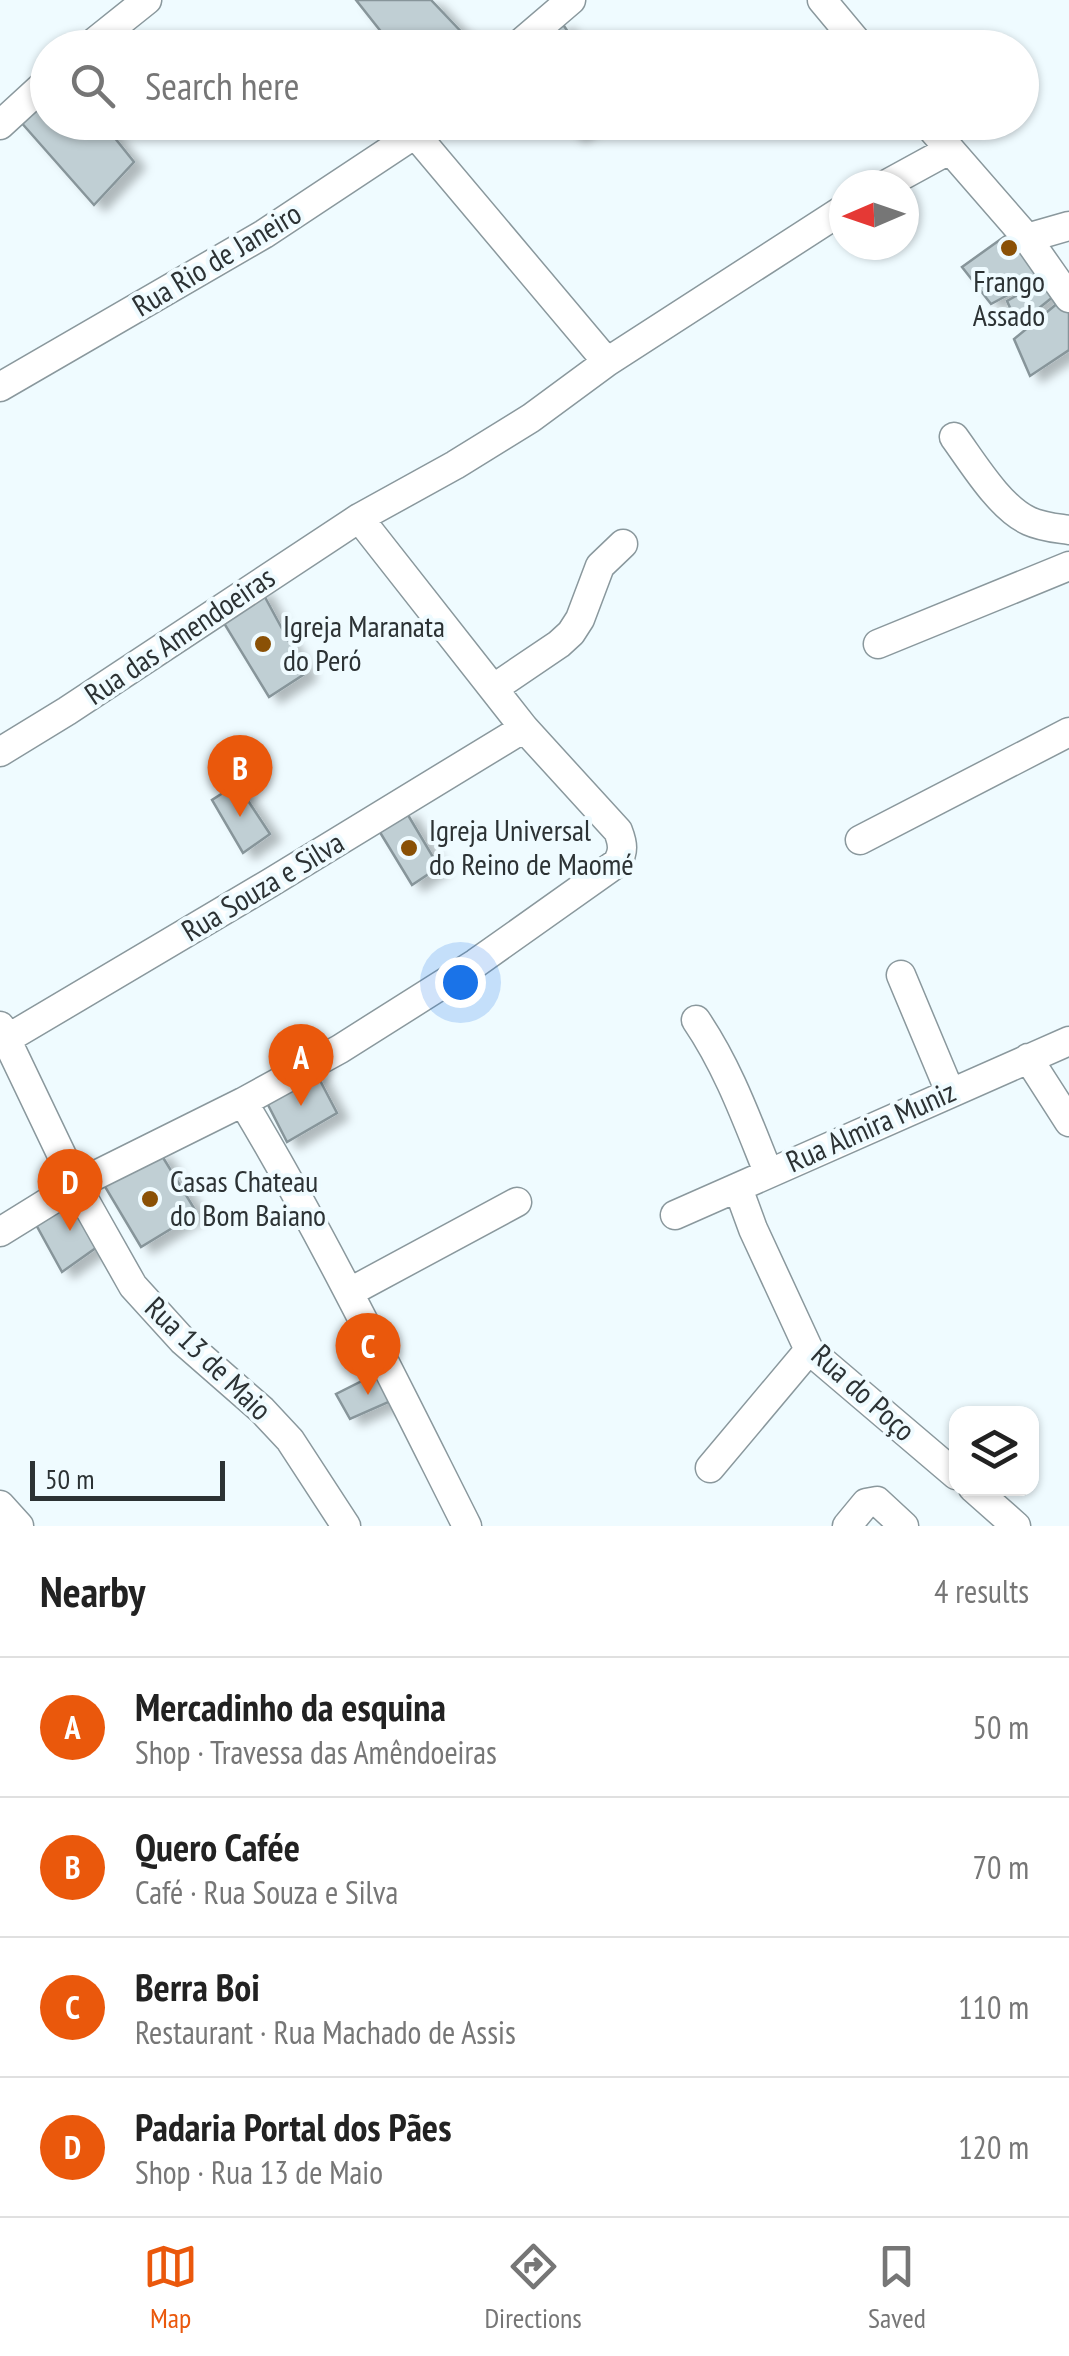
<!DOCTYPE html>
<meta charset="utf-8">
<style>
:root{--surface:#fff;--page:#f6f6f6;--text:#222;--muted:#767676;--line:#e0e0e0;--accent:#ea580c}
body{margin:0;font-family:"PT Sans Narrow",sans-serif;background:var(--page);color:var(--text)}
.controls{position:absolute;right:30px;bottom:30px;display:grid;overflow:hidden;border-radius:20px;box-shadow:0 2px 8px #0004}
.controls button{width:90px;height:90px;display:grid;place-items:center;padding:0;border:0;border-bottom:2px solid var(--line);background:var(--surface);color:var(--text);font:50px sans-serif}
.compass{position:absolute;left:829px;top:170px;width:90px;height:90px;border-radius:50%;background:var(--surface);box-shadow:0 2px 8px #0004;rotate:268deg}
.scale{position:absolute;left:30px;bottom:25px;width:195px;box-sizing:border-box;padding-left:10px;border:5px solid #2c3234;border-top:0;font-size:28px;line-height:35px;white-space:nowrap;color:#2c3234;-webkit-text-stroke:8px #effbff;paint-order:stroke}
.you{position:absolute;left:460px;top:982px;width:35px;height:35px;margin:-25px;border:8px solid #fff;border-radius:50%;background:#1a73e8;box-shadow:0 0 0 15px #1a73e833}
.badge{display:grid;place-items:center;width:65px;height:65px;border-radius:50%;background:var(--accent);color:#fff;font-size:32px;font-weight:700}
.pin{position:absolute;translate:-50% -82px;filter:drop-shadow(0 2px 5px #0008)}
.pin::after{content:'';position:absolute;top:52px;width:35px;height:30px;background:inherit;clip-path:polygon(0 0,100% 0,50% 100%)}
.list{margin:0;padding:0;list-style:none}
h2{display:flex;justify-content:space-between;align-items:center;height:130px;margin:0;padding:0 40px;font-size:42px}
h2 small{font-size:32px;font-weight:400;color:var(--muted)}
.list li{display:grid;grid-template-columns:65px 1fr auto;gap:30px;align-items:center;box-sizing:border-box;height:140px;padding:0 40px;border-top:2px solid var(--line)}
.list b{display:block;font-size:38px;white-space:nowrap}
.list p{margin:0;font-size:32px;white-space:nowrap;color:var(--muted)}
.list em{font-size:32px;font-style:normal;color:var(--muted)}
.icon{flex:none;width:55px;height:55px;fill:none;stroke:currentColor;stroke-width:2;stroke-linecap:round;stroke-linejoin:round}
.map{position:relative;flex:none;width:1069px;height:1526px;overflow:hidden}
.search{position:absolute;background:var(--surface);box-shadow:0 2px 8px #0004;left:30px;right:30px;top:30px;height:110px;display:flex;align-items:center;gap:25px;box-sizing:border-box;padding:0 35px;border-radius:55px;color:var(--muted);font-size:38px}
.sheet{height:690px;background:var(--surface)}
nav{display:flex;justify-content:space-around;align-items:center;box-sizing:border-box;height:140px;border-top:2px solid var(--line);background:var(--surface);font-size:28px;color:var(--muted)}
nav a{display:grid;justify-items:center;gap:5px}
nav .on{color:var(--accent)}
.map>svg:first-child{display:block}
.building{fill:#c0cfd4;stroke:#87959a;stroke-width:2.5;filter:url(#shadow)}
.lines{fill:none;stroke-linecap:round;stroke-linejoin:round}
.minor-casing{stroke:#8a989d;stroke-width:31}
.minor{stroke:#fff;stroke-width:28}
.poi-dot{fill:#8a5106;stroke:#effbff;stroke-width:4}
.labels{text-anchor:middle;stroke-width:8;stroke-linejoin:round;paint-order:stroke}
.street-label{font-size:30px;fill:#2c3234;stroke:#effbff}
.poi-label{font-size:30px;fill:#2c3234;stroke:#effbff;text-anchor:start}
</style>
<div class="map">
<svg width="1069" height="1526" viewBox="0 0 1069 1526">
<defs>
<filter id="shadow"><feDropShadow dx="11" dy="6" stdDeviation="5" flood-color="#0004"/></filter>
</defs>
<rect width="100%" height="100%" fill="#effbff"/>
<path class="building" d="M356,0H431L469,40L461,48H394Z
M562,23L579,48H530Z
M48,96V122H102L134,162L94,205L19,120Z
M564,122H593L574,136Z
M1015,229L1047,274L991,304L962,267Z
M1049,277L1059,292L1018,325L1007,301Z
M1064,298L1069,307V350L1030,376L1014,339Z
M260,588L306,673L269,697L219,615Z
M237,784L270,834L243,853L212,800Z
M405,810L439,867L412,885L378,829Z
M314,1069L337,1113L287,1142L265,1099Z
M159,1151L197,1213L141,1247L104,1185Z
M66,1192L107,1240L62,1272L34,1221Z
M384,1370L400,1397L350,1419L336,1394Z"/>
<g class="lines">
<defs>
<path id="minor" d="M822,0L862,48
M87,48L147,0
M515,48L571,0
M926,122L1027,238L1069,226
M0,125L48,81
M415,134L607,362
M885,185L949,150
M1027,238L1069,298
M0,387L264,234L415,134L429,122
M954,437C973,463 1000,508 1029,521C1042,527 1056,528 1069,530
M878,644L1069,566
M494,688L559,644L571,633L580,619L600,566L623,544
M0,752L67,711L359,518L455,465L531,418L607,362L844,209
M860,840L1069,732
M901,975L950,1092
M696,1020C728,1067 747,1120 768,1172
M0,1026L76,1185L133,1286L183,1341L262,1410L290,1440L346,1526
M0,1043L270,883L524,728
M1028,1058L1069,1122
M243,1102C325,1239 395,1383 467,1526
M738,1188L753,1229L809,1350L956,1475
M675,1215L1069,1041
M0,1232L76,1185L243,1102L340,1049L476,963L617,863C624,851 623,844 618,831L524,728L359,518
M350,1292L517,1202
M710,1468L809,1350
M973,1488L1016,1526
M0,1505L19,1526
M847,1526L866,1503L877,1501L904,1526"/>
</defs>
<use href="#minor" class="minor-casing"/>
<use href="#minor" class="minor"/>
</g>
<g class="poi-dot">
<circle cx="1009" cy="248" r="10"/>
<circle cx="263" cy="644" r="10"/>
<circle cx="409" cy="848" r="10"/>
<circle cx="150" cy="1199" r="10"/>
</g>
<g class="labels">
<g class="street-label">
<text transform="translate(217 260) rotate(-31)" y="10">Rua Rio de Janeiro</text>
<text transform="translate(180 636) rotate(-34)" y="10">Rua das Amendoeiras</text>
<text transform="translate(263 887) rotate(-31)" y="10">Rua Souza e Silva</text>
<text transform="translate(871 1127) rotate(-24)" y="10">Rua Almira Muniz</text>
<text transform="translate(208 1359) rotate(44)" y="10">Rua 13 de Maio</text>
<text transform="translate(863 1393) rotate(42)" y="10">Rua do Poço</text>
</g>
<g class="poi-label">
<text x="1009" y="292" text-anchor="middle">Frango<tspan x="1009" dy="34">Assado</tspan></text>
<text x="283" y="637">Igreja Maranata<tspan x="283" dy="34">do Peró</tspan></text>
<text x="429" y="841">Igreja Universal<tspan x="429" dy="34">do Reino de Maomé</tspan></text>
<text x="170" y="1192">Casas Chateau<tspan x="170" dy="34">do Bom Baiano</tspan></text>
</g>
</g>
</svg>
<div class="controls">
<button><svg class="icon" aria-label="layers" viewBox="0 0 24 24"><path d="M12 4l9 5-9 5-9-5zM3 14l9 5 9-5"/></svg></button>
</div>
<svg class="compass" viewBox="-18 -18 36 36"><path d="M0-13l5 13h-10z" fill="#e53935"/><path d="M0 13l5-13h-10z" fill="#767676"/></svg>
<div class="scale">50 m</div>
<div class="you"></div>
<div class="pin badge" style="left:301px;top:1106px">A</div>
<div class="pin badge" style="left:240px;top:817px">B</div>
<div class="pin badge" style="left:368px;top:1395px">C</div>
<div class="pin badge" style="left:70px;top:1231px">D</div>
<div class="search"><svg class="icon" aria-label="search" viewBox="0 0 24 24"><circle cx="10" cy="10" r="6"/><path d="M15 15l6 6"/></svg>Search here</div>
</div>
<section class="sheet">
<h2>Nearby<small>4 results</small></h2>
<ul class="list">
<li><span class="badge">A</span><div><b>Mercadinho da esquina</b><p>Shop · Travessa das Amêndoeiras</p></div><em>50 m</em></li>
<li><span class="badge">B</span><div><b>Quero Cafée</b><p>Café · Rua Souza e Silva</p></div><em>70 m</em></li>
<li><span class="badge">C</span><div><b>Berra Boi</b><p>Restaurant · Rua Machado de Assis</p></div><em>110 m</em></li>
<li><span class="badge">D</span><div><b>Padaria Portal dos Pães</b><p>Shop · Rua 13 de Maio</p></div><em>120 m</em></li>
</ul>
</section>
<nav>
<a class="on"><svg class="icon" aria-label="map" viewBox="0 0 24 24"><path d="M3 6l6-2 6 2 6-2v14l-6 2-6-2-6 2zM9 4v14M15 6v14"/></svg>Map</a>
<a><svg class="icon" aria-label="directions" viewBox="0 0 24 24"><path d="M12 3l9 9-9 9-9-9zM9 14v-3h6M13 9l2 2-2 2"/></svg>Directions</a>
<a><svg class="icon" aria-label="saved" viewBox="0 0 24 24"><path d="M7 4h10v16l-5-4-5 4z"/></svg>Saved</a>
</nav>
